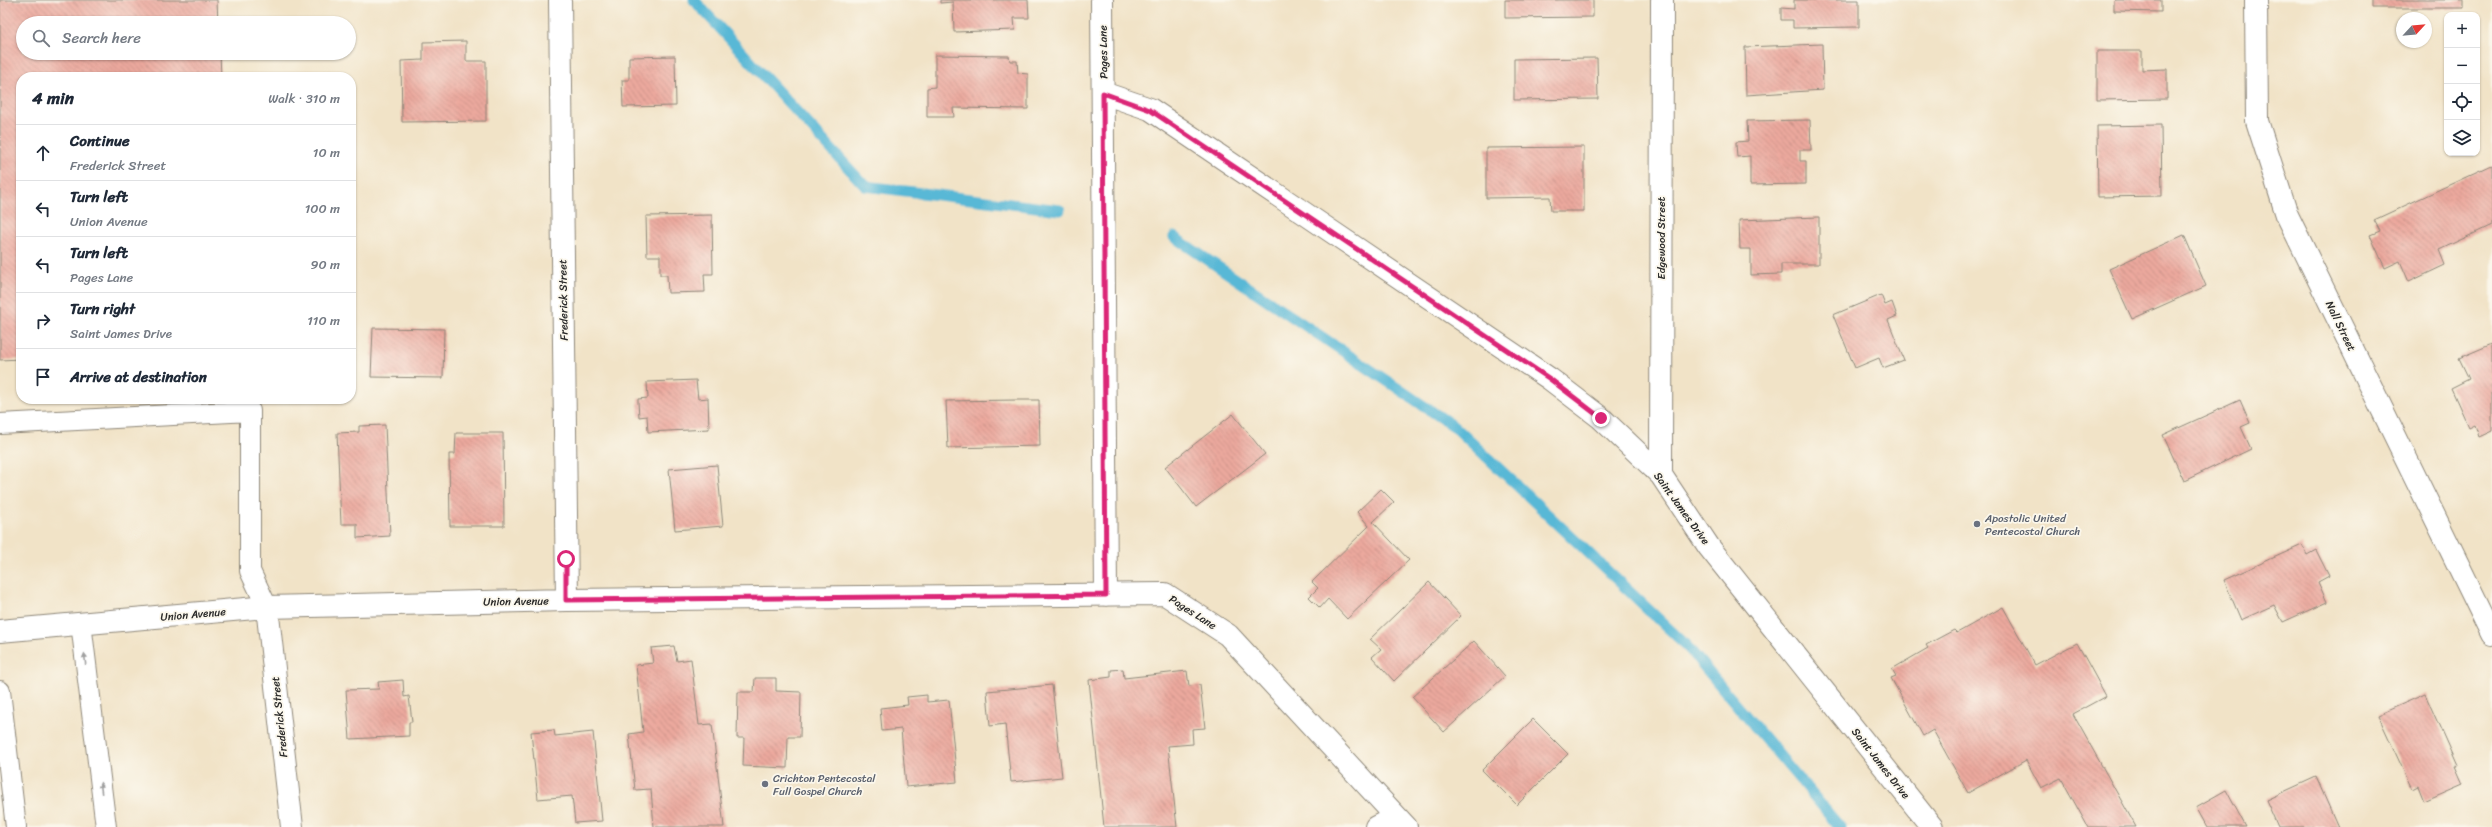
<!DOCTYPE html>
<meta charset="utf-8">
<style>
:root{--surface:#fff;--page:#f6f6f7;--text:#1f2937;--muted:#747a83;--line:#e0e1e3}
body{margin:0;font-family:Sriracha,sans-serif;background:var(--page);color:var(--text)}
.controls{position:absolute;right:12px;top:12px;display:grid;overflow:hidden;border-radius:8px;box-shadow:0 1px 3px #0004}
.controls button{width:36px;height:36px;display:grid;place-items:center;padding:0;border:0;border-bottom:1px solid var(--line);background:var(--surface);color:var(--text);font:20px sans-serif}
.compass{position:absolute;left:2396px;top:12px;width:36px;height:36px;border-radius:50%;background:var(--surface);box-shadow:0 1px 3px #0004;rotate:64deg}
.stop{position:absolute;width:12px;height:12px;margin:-9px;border:3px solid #db2777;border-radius:50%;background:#fff}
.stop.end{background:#db2777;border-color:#fff;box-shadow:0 1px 4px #0008}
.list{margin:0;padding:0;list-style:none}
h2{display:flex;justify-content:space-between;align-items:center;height:52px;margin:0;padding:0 16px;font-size:17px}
h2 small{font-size:13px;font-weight:400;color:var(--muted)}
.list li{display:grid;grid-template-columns:26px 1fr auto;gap:12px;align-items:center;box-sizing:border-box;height:56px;padding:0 16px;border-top:1px solid var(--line)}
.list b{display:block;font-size:15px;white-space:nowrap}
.list p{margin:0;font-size:13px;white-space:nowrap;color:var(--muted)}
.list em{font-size:13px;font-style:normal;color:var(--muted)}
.icon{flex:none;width:22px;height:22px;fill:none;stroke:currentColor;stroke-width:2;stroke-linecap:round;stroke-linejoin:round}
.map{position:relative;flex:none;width:2492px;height:827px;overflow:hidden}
.search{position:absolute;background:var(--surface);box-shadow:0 1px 3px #0004;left:16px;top:16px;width:340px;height:44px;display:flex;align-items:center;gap:10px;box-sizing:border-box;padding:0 14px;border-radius:22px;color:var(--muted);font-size:15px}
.panel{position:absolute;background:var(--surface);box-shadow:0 1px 3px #0004;left:16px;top:72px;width:340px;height:332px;border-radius:16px}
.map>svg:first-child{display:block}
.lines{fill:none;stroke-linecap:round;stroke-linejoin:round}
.stream{stroke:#58b8d6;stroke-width:11}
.building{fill:url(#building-back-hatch)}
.lane-casing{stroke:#8e8779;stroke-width:22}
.street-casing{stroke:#8e8779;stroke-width:24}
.lane{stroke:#fff;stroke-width:20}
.street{stroke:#fff;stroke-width:22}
.oneway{fill:#a0a0a0}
.route{stroke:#db2777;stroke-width:5}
.worship-dot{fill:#6b7280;stroke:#fbf7ec;stroke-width:1.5}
.labels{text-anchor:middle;stroke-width:3.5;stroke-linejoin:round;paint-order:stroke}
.street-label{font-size:11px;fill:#2b2b2b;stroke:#fbf7ec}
.worship-label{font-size:11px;fill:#5b616d;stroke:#fbf7ec;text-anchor:start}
</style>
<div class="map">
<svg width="2492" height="827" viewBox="0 0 2492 827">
<defs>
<pattern id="building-back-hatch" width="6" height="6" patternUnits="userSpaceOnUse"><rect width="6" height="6" fill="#eca99e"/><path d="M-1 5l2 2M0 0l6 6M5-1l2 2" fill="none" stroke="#bf8a81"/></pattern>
</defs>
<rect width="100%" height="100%" fill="#fbf7ec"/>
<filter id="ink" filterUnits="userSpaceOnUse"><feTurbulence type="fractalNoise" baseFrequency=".025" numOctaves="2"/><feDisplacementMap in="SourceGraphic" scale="8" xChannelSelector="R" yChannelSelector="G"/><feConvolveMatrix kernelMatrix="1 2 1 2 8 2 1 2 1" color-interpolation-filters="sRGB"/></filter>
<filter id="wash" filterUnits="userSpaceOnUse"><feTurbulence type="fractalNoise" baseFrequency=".012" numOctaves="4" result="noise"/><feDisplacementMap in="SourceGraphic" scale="16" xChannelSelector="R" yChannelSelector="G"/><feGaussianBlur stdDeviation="0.9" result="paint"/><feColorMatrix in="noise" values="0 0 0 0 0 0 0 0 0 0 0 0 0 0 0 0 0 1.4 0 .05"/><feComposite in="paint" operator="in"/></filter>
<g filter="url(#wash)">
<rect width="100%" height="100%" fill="#f1e3c7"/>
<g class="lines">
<path class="stream" d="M694,0L865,186L1060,210
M1174,237L1455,427L1685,644L1840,827"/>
</g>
<g id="blocks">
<path class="building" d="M0,0H217L218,23H23V53H220L221,77H21V359L0,360Z
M940,0H1028L1029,18H1014L1015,30L954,32L953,2L940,3Z
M1505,0H1593V17L1505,18Z
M1794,0H1859V27L1793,28V20H1781V8L1794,9Z
M2114,0H2161V12L2114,11Z
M2372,0H2464V8H2372Z
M466,41V61H486V121L402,122L401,61L423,60V42Z
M1822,44L1823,90L1746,95L1745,47Z
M2097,51H2142V70L2167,69V99L2097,100Z
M935,55L1009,56L1010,61H1017L1018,73L1028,74V109L953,108L954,117H927V88L935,87Z
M675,56L676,106L623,107L622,80H629V57Z
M1597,58L1598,99L1514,100V59Z
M1810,120L1811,150H1800V161H1806V184L1750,185V156L1737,157L1736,144V142L1748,141L1747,121Z
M2161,125L2162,196L2098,197L2097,126Z
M1584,147V211H1551L1550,197L1486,198V148Z
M2492,165V225L2439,250L2445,265L2409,282L2400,261L2385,268L2370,235L2380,231L2374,220Z
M712,215L713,274H704L705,292L668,293L667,275H660V256H647L646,216Z
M1819,217V264H1781V274L1751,275V249H1740L1739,220Z
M2184,235L2206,286L2132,319L2109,269Z
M1881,295L1885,305L1892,302L1897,316L1888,320L1904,360L1883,368L1879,358L1855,368L1833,315Z
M373,328L444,329L443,378L371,377Z
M2492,344V431L2479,437L2475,425L2469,428L2451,388L2469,379L2459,358Z
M696,380L698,399L708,398L709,429L648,432L647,416L639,417L638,402V399L648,398L647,382Z
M1016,400H1039L1040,446L948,448L946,401Z
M2240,400L2250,423L2241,427L2251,449L2184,481L2163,435Z
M1233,414L1265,454L1196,507L1165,467Z
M385,425L390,536L357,538V524H341L337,433L359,432V426Z
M456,433H503L504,526H450L449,454H455Z
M717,465L723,526L675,530L669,469Z
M1381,489L1394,502L1373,522L1409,560L1347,619L1328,599L1320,608L1309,597L1318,588L1312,582L1369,526L1357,512Z
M2302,545L2307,555L2316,550L2329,576L2318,582L2327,602L2283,622L2274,605L2241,620L2224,580Z
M1429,582L1461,616L1394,681L1372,657L1381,649L1370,639Z
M2003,607L2035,665L2077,643L2106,696L2073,714L2136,827H2088L2061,778L2041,788L2026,760L1968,793L1933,730L1923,736L1891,678L1896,676L1892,669L1928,648L1926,645L1954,630L1957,633Z
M1474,641L1505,676L1444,732L1412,697Z
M674,646L677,661L691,659L699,725L712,724L724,827H654L651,789L635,790L629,734L643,732L636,665L653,663L651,648Z
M1123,669L1124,678L1187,671L1189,686L1200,685L1205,728L1192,729L1193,744L1168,746L1177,827H1104L1089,680L1111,677V670Z
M755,678H776V691L801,692L800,737H788L787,768L743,766L744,738H737L738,692H754Z
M403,680L404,697L409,696L412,722H409V736L350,739L346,690L379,689L378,682Z
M1052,685L1062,777L1011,782L1005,724L990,726L987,691Z
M2425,694L2457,766H2455L2463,784L2424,801L2418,786L2412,789L2378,715Z
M927,695V702L949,700L957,782L906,787L901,729L882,731L880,708L908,705L907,697Z
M1533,719L1568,754L1517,805L1482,770Z
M554,730L555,736L593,732L602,821L575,823L572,796L538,799L531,732Z
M2316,777L2338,827H2278L2266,800Z
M2226,790L2246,827H2207L2196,807Z"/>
</g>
</g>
<g filter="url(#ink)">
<use href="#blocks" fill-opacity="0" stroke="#8e8779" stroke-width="1"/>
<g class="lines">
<defs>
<path id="lane" d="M0,424L250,411V571L267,607
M81,623L106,827
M0,691L16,827"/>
<path id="street" d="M560,0L567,600
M1102,0L1106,595
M2256,0L2257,121L2287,215L2492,634
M1103,93L1150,109L1550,379L1601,418L1661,475L1709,547L1932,827
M1661,475L1662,0
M267,607L292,827
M0,631L267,607L567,600L1165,594L1228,635L1406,827
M1376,827L1396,817"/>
</defs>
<use href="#lane" class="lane-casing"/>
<use href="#street" class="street-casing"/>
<use href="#lane" class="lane"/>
<use href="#street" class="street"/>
</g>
<defs><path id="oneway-solid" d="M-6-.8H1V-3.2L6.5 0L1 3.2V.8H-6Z"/></defs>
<g class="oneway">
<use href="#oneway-solid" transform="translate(85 659) rotate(-97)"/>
<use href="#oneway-solid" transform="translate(101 788) rotate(-97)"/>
</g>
</g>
<g class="lines" filter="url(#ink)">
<path class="route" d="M566,559V600L1106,595L1103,93L1150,110L1550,379L1601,418"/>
</g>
<g class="worship-dot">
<circle cx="1977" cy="524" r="4"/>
<circle cx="765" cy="784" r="4"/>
</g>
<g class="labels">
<g class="street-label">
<text transform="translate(1103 52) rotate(-91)" y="4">Pages Lane</text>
<text transform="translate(1661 238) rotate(-90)" y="4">Edgewood Street</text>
<text transform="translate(563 300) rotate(-91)" y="4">Frederick Street</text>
<text transform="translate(2341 326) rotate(64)" y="4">Nall Street</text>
<text transform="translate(1682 508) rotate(54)" y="4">Saint James Drive</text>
<text transform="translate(516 601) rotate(-1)" y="4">Union Avenue</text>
<text transform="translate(1193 612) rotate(33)" y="4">Pages Lane</text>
<text transform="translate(193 614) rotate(-5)" y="4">Union Avenue</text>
<text transform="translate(279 717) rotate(-96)" y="4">Frederick Street</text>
<text transform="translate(1881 763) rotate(52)" y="4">Saint James Drive</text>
</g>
<g class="worship-label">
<text x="1985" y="522">Apostolic United<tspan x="1985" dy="13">Pentecostal Church</tspan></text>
<text x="773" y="782">Crichton Pentecostal<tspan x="773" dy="13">Full Gospel Church</tspan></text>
</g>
</g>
</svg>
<div class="controls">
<button>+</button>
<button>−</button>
<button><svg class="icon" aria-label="locate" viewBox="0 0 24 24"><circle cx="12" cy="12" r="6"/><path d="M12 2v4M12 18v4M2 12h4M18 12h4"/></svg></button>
<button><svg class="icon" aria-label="layers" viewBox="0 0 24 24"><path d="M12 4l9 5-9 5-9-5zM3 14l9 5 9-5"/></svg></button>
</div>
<svg class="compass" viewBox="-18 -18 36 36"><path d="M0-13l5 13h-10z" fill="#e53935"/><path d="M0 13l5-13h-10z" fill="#747a83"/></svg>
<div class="stop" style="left:566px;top:559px"></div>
<div class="stop end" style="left:1601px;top:418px"></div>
<div class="search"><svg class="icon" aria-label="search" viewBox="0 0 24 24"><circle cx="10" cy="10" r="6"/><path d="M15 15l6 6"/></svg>Search here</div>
<section class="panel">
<h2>4 min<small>Walk · 310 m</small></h2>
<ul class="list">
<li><svg class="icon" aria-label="ahead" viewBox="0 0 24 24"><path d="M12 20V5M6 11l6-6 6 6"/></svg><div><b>Continue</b><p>Frederick Street</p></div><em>10 m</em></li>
<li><svg class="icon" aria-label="left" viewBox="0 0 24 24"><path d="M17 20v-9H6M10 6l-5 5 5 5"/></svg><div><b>Turn left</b><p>Union Avenue</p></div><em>100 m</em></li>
<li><svg class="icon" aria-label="left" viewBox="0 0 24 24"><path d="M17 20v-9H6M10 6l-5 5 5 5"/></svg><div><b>Turn left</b><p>Pages Lane</p></div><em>90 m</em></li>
<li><svg class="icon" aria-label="right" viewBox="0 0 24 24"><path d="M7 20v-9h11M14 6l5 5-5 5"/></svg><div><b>Turn right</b><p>Saint James Drive</p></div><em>110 m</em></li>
<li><svg class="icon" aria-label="arrive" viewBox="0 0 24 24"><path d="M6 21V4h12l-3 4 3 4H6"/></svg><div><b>Arrive at destination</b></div></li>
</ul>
</section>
</div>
